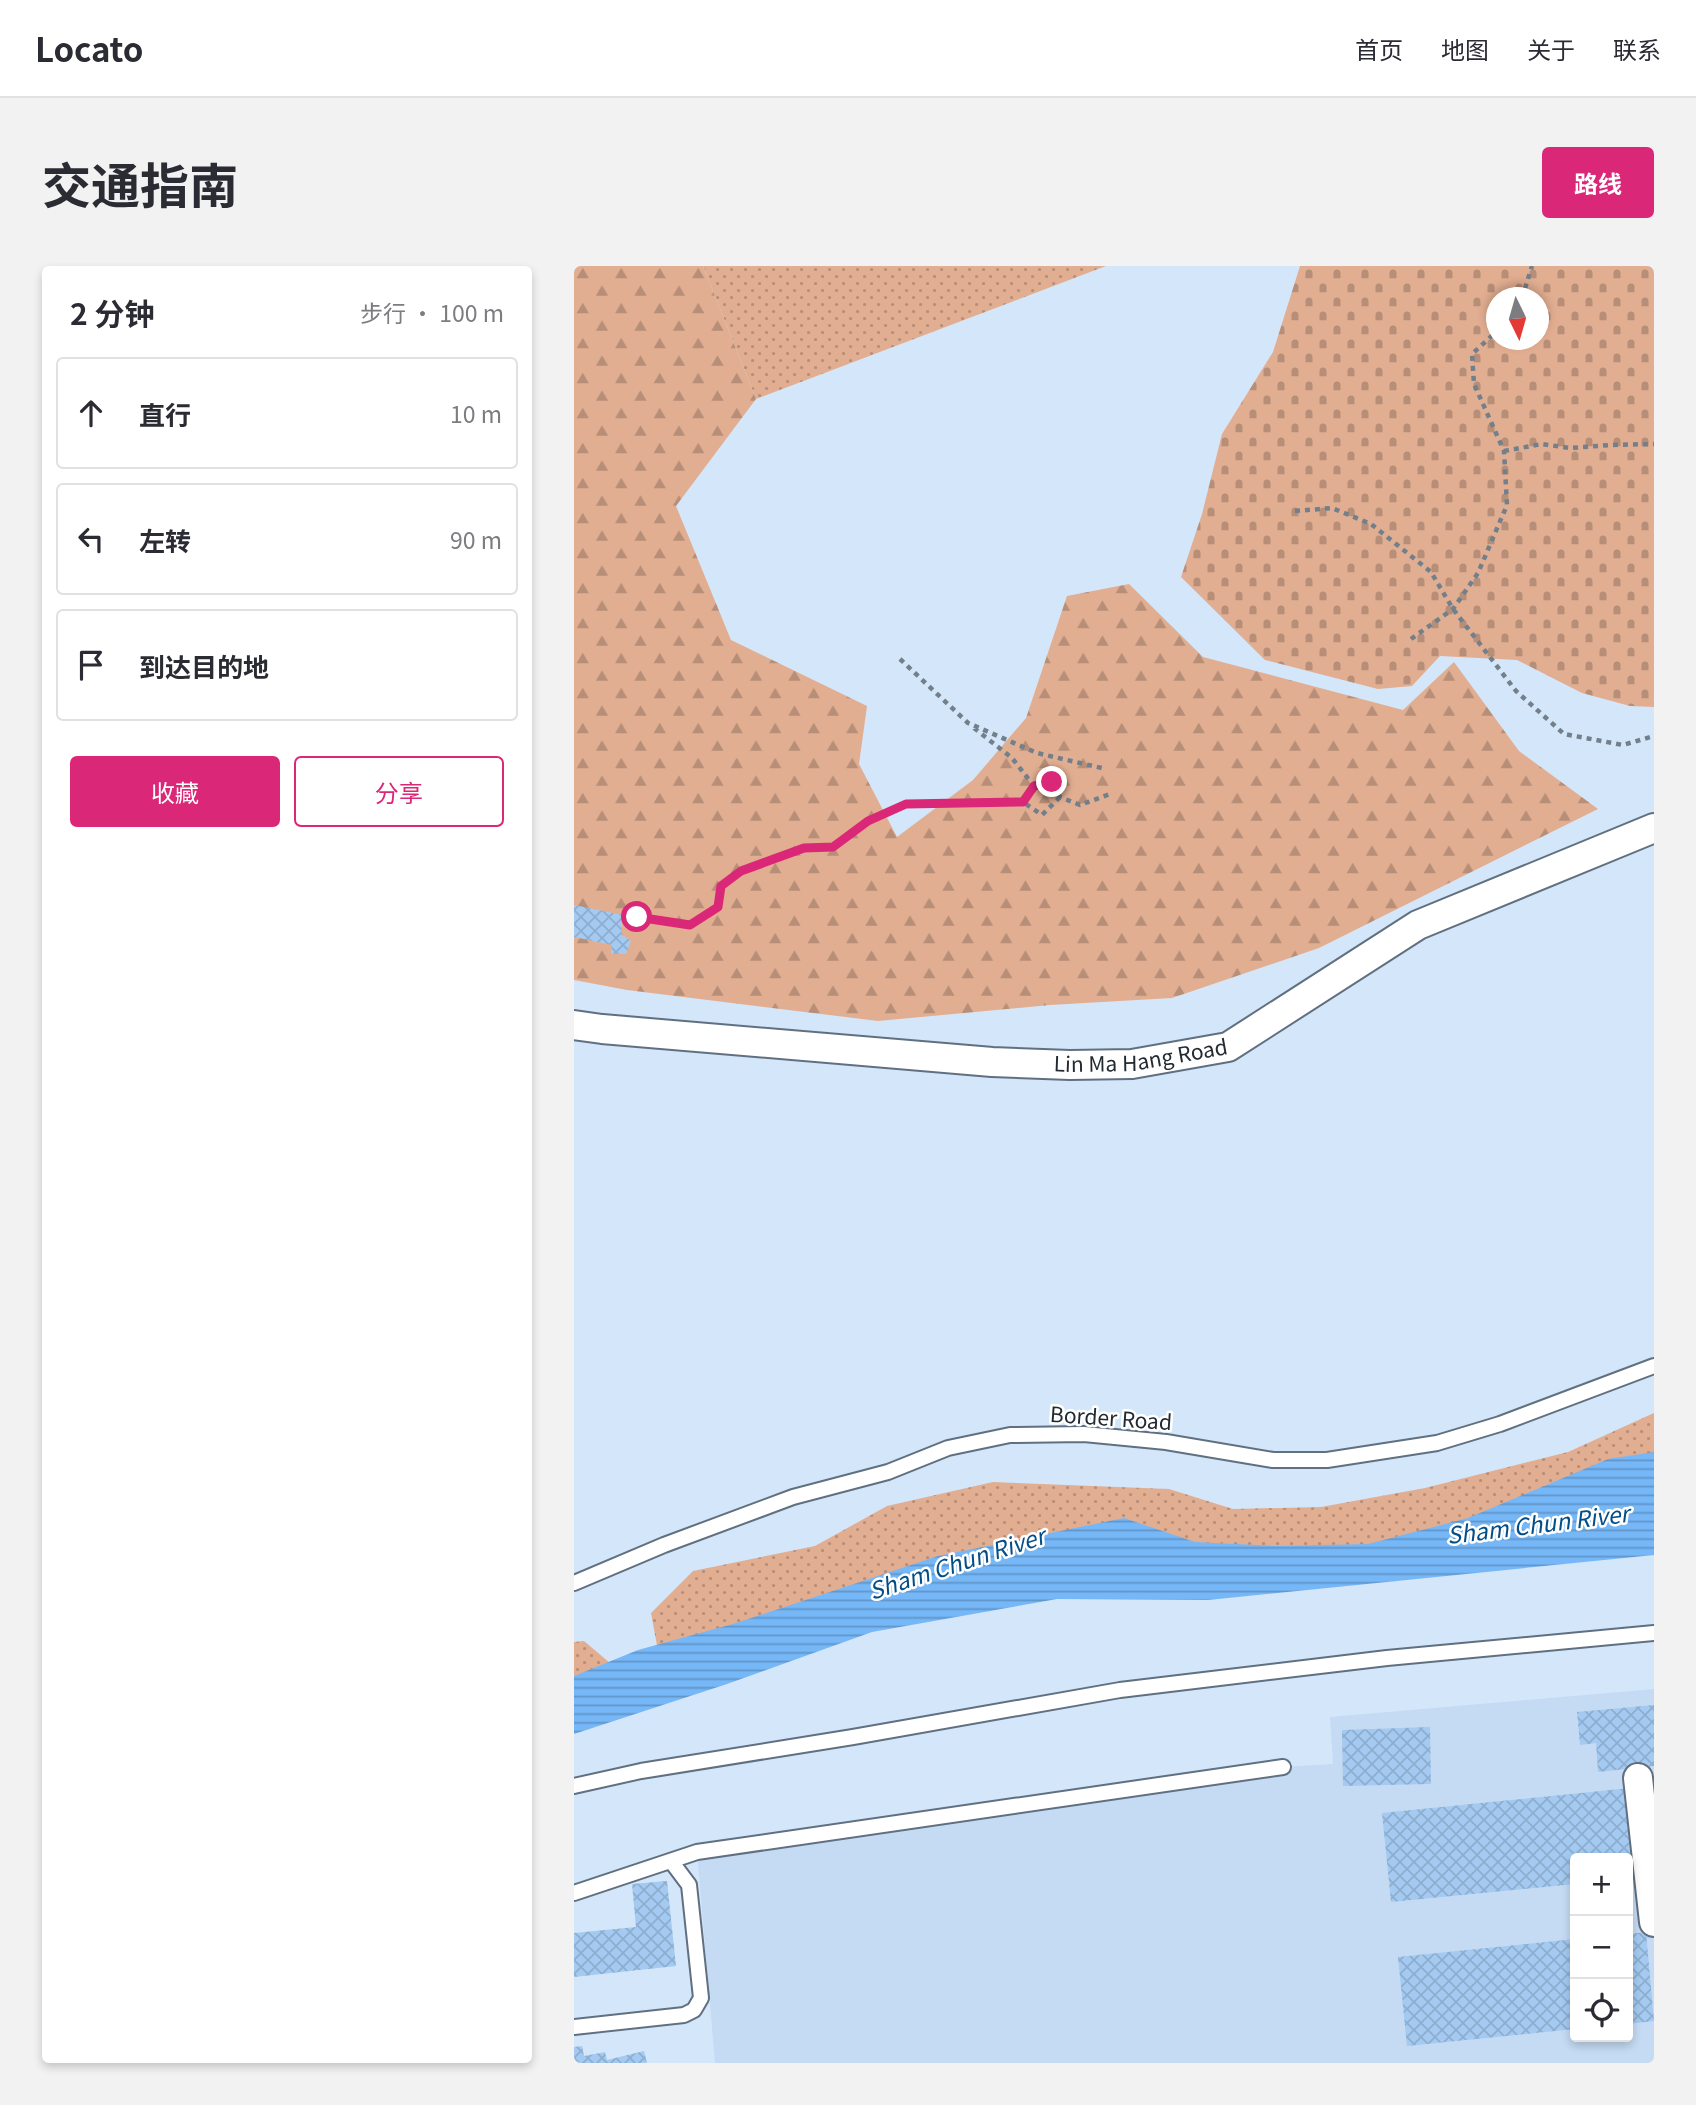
<!DOCTYPE html>
<html lang="zh">
<meta charset="utf-8">
<style>
:root{--surface:#fff;--page:#f2f2f3;--text:#2b2b33;--muted:#7c7c81;--line:#e1e1e2;--accent:#db2777}
body{margin:0;font-family:Georgia,"Noto Sans SC",serif;background:var(--page);color:var(--text)}
.controls{position:absolute;right:21px;bottom:21px;display:grid;overflow:hidden;border-radius:7px;box-shadow:0 4px 10px #0003}
.controls button{width:63px;height:63px;display:grid;place-items:center;padding:0;border:0;border-bottom:2px solid var(--line);background:var(--surface);color:var(--text);font:35px sans-serif}
.compass{position:absolute;left:912px;top:21px;width:63px;height:63px;border-radius:50%;background:var(--surface);box-shadow:0 4px 10px #0003;rotate:175deg}
.stop{position:absolute;width:21px;height:21px;margin:-16px;border:5px solid #db2777;border-radius:50%;background:#fff}
.stop.end{background:#db2777;border-color:#fff;box-shadow:0 2px 7px #0008}
.list{margin:0;padding:0;list-style:none}
h2{display:flex;justify-content:space-between;align-items:center;height:91px;margin:0;padding:0 28px;font-size:30px}
h2 small{font-size:23px;font-weight:400;color:var(--muted)}
.list li{display:grid;grid-template-columns:46px 1fr auto;gap:21px;align-items:center;box-sizing:border-box;height:112px;margin:0 14px 14px;padding:0 14px;border:2px solid var(--line);border-radius:7px}
.list b{display:block;font-size:26px;white-space:nowrap}
.list em{font-size:23px;font-style:normal;color:var(--muted)}
.actions{display:flex;gap:14px;padding:21px 28px}
.actions a{flex:1;padding:16px 0;border:2px solid var(--accent);border-radius:7px;text-align:center;font-size:24px;color:var(--accent)}
.actions .main{background:var(--accent);color:#fff}
.icon{flex:none;width:38px;height:38px;fill:none;stroke:currentColor;stroke-width:2;stroke-linecap:round;stroke-linejoin:round}
.map{position:relative;flex:none;width:1080px;height:1797px;overflow:hidden;border-radius:7px}
header{display:flex;align-items:center;gap:42px;box-sizing:border-box;height:98px;padding:0 35px;background:var(--surface);border-bottom:2px solid var(--line)}
header strong{font-size:33px}
nav{display:flex;gap:38px;margin-inline-start:auto;font-size:24px}
.intro{display:flex;align-items:center;justify-content:space-between;box-sizing:border-box;height:168px;padding:0 42px}
h1{margin:0;font-size:49px}
.button{padding:18px 32px;border-radius:7px;background:var(--accent);color:#fff;font-size:24px;font-weight:700}
main{display:flex;gap:42px;padding:0 42px}
aside{flex:1;background:var(--surface);border-radius:7px;box-shadow:0 4px 10px #0003}
.map>svg:first-child{display:block}
.built{fill:#c5dbf4;fill-rule:evenodd}
.grass{fill:url(#grass-dots)}
.forest{fill:url(#forest-firs)}
.cemetery{fill:url(#cemetery-stones);fill-rule:evenodd}
.water{fill:url(#water-rules)}
.building{fill:url(#building-cross-hatch)}
.lines{fill:none;stroke-linecap:round;stroke-linejoin:round}
.lane-casing{stroke:#607080;stroke-width:18}
.street-casing{stroke:#607080;stroke-width:32}
.path{stroke:#737f8b;stroke-width:4.5;stroke-dasharray:5 5;stroke-linecap:butt}
.lane{stroke:#fff;stroke-width:14}
.street{stroke:#fff;stroke-width:28}
.route{stroke:#db2777;stroke-width:9}
.labels{text-anchor:middle;stroke-width:5;stroke-linejoin:round;paint-order:stroke}
.street-label{font-size:21px;fill:#222930;stroke:#fff}
.water-label{font-size:23px;font-style:italic;fill:#034e88;stroke:#fff}
</style>
<header>
<strong>Locato</strong>
<nav><a>首页</a><a>地图</a><a>关于</a><a>联系</a></nav>
</header>
<div class="intro"><h1>交通指南</h1><a class="button">路线</a></div>
<main>
<aside>
<h2>2 分钟<small>步行 · 100 m</small></h2>
<ul class="list">
<li><svg class="icon" aria-label="ahead" viewBox="0 0 24 24"><path d="M12 20V5M6 11l6-6 6 6"/></svg><div><b>直行</b></div><em>10 m</em></li>
<li><svg class="icon" aria-label="left" viewBox="0 0 24 24"><path d="M17 20v-9H6M10 6l-5 5 5 5"/></svg><div><b>左转</b></div><em>90 m</em></li>
<li><svg class="icon" aria-label="arrive" viewBox="0 0 24 24"><path d="M6 21V4h12l-3 4 3 4H6"/></svg><div><b>到达目的地</b></div></li>
</ul>
<div class="actions"><a class="main">收藏</a><a>分享</a></div>
</aside>
<div class="map">
<svg width="1080" height="1797" viewBox="0 0 1080 1797">
<defs>
<pattern id="grass-dots" width="8" height="8" patternUnits="userSpaceOnUse" patternTransform="scale(1.75)"><rect width="8" height="8" fill="#e2ae91"/><path d="M2 2h.1M6 6h.1" fill="none" stroke="#b78e77" stroke-width="1.8" stroke-linecap="round"/></pattern>
<pattern id="forest-firs" width="22" height="20" patternUnits="userSpaceOnUse" patternTransform="scale(1.75)"><rect width="22" height="20" fill="#e2ae91"/><path d="M5 1l3.5 6h-7zM16 11l3.5 6h-7z" fill="#b78e77"/></pattern>
<pattern id="cemetery-stones" width="16" height="16" patternUnits="userSpaceOnUse" patternTransform="scale(1.75)"><rect width="16" height="16" fill="#e2ae91"/><path d="M2 7V4a2 2 0 0 1 4 0v3zM10 15v-3a2 2 0 0 1 4 0v3z" fill="#b78e77"/></pattern>
<pattern id="water-rules" width="6" height="5" patternUnits="userSpaceOnUse" patternTransform="scale(1.75)"><rect width="6" height="5" fill="#76b7f7"/><path d="M0 2.5h6" fill="none" stroke="#6095c8"/></pattern>
<pattern id="building-cross-hatch" width="8" height="8" patternUnits="userSpaceOnUse" patternTransform="scale(1.75)"><rect width="8" height="8" fill="#a4caf1"/><path d="M0 0l8 8M0 8l8-8" fill="none" stroke="#8daecf"/></pattern>
</defs>
<rect width="100%" height="100%" fill="#d4e6f9"/>
<path class="built" d="M1080,1423V1797H141L123,1586L708,1501L759,1498L756,1451ZM1001,1592H1054V1771H1001Z"/>
<path class="grass" d="M129,0H532L182,133Z
M1080,1147V1267L590,1291L85,1390L77,1347L119,1305L241,1280L313,1240L419,1216L595,1223L659,1243L747,1241L851,1222L994,1186Z
M10,1375L49,1408L0,1422V1376Z"/>
<path class="forest" d="M0,0H129L182,133L102,240L157,374L293,440L285,498L323,571L399,514L452,452L493,330L555,318L629,391L829,444L880,396L945,485L1024,543L745,682L598,732L476,739L304,755L53,724L0,714Z"/>
<path class="cemetery" d="M726,0H1080V441L1056,440L1008,427L943,394L866,390L838,420L804,423L691,394L607,311L628,248L648,168L699,86ZM922,32H964V74H922Z"/>
<path class="water" d="M1080,1186V1289L634,1334L483,1333L298,1366L153,1418L0,1468V1410L64,1384L159,1358L364,1290L550,1252L621,1276L702,1280L794,1278L894,1252L1034,1193Z"/>
<path class="building" d="M0,639L49,649L47,668L57,675L52,688H37L38,679L0,671Z
M1080,1439V1500L1024,1506L1022,1477L1006,1479L1003,1446Z
M856,1461L857,1518L769,1520L768,1464Z
M1056,1522L1065,1611L1054,1612V1592H1001V1618L817,1636L808,1547Z
M93,1615L102,1700L0,1711V1667L62,1661L58,1618Z
M1072,1666L1080,1755L1054,1758V1668Z
M1001,1673V1763L833,1780L824,1691Z
M8,1780L10,1790L31,1786L33,1794L70,1785L73,1797H0V1781Z"/>
<g class="lines">
<defs>
<path id="lane" d="M0,1317L90,1279L219,1231L314,1206L374,1182L436,1169L510,1168L592,1176L699,1194H753L863,1177L926,1158L1080,1100
M0,1520L67,1505L279,1471L546,1424L813,1392L1080,1367
M0,1627L123,1586L709,1501
M0,1761L110,1749L120,1744L127,1732L115,1619L97,1595"/>
<g id="street">
<path id="s1" d="M0,759L28,763L418,796L496,799L558,798L654,781L844,659L1080,562"/>
<path d="M1064,1512L1080,1656"/>
</g>
</defs>
<use href="#lane" class="lane-casing"/>
<use href="#street" class="street-casing"/>
<path class="path" d="M948,32L958,0
M930,185L968,178L996,182L1037,179L1080,178
M721,245L758,242L797,258L857,306L879,343L942,425L990,468L1049,479L1080,470
M837,373L879,343L904,307L933,239L930,185L900,118L898,88L922,66
M326,393L394,457L463,487L532,503
M400,462L438,492L460,520
M486,531L468,549L449,536L460,520L478,516L486,531L506,539L536,528
M63,651L116,659L144,641L147,620L167,605L230,582L259,581L294,555L332,538L449,536"/>
<use href="#lane" class="lane"/>
<use href="#street" class="street"/>
</g>
<g class="lines">
<path class="route" d="M63,651L116,659L144,641L147,620L167,605L230,582L259,581L294,555L332,538L449,536L460,520L478,516"/>
</g>
<g class="labels">
<g class="street-label">
<text dy="7" stroke="none"><textPath href="#s1" startOffset="569">Lin Ma Hang Road</textPath></text>
<text transform="translate(537 1153) rotate(4)" y="7">Border Road</text>
</g>
<g class="water-label">
<text transform="translate(964 1259) rotate(-7)" y="8">Sham Chun River</text>
<text transform="translate(383 1298) rotate(-18)" y="8">Sham Chun River</text>
</g>
</g>
</svg>
<div class="controls">
<button>+</button>
<button>−</button>
<button><svg class="icon" aria-label="locate" viewBox="0 0 24 24"><circle cx="12" cy="12" r="6"/><path d="M12 2v4M12 18v4M2 12h4M18 12h4"/></svg></button>
</div>
<svg class="compass" viewBox="-18 -18 36 36"><path d="M0-13l5 13h-10z" fill="#e53935"/><path d="M0 13l5-13h-10z" fill="#7c7c81"/></svg>
<div class="stop" style="left:63px;top:651px"></div>
<div class="stop end" style="left:478px;top:516px"></div>
</div>
</main>
